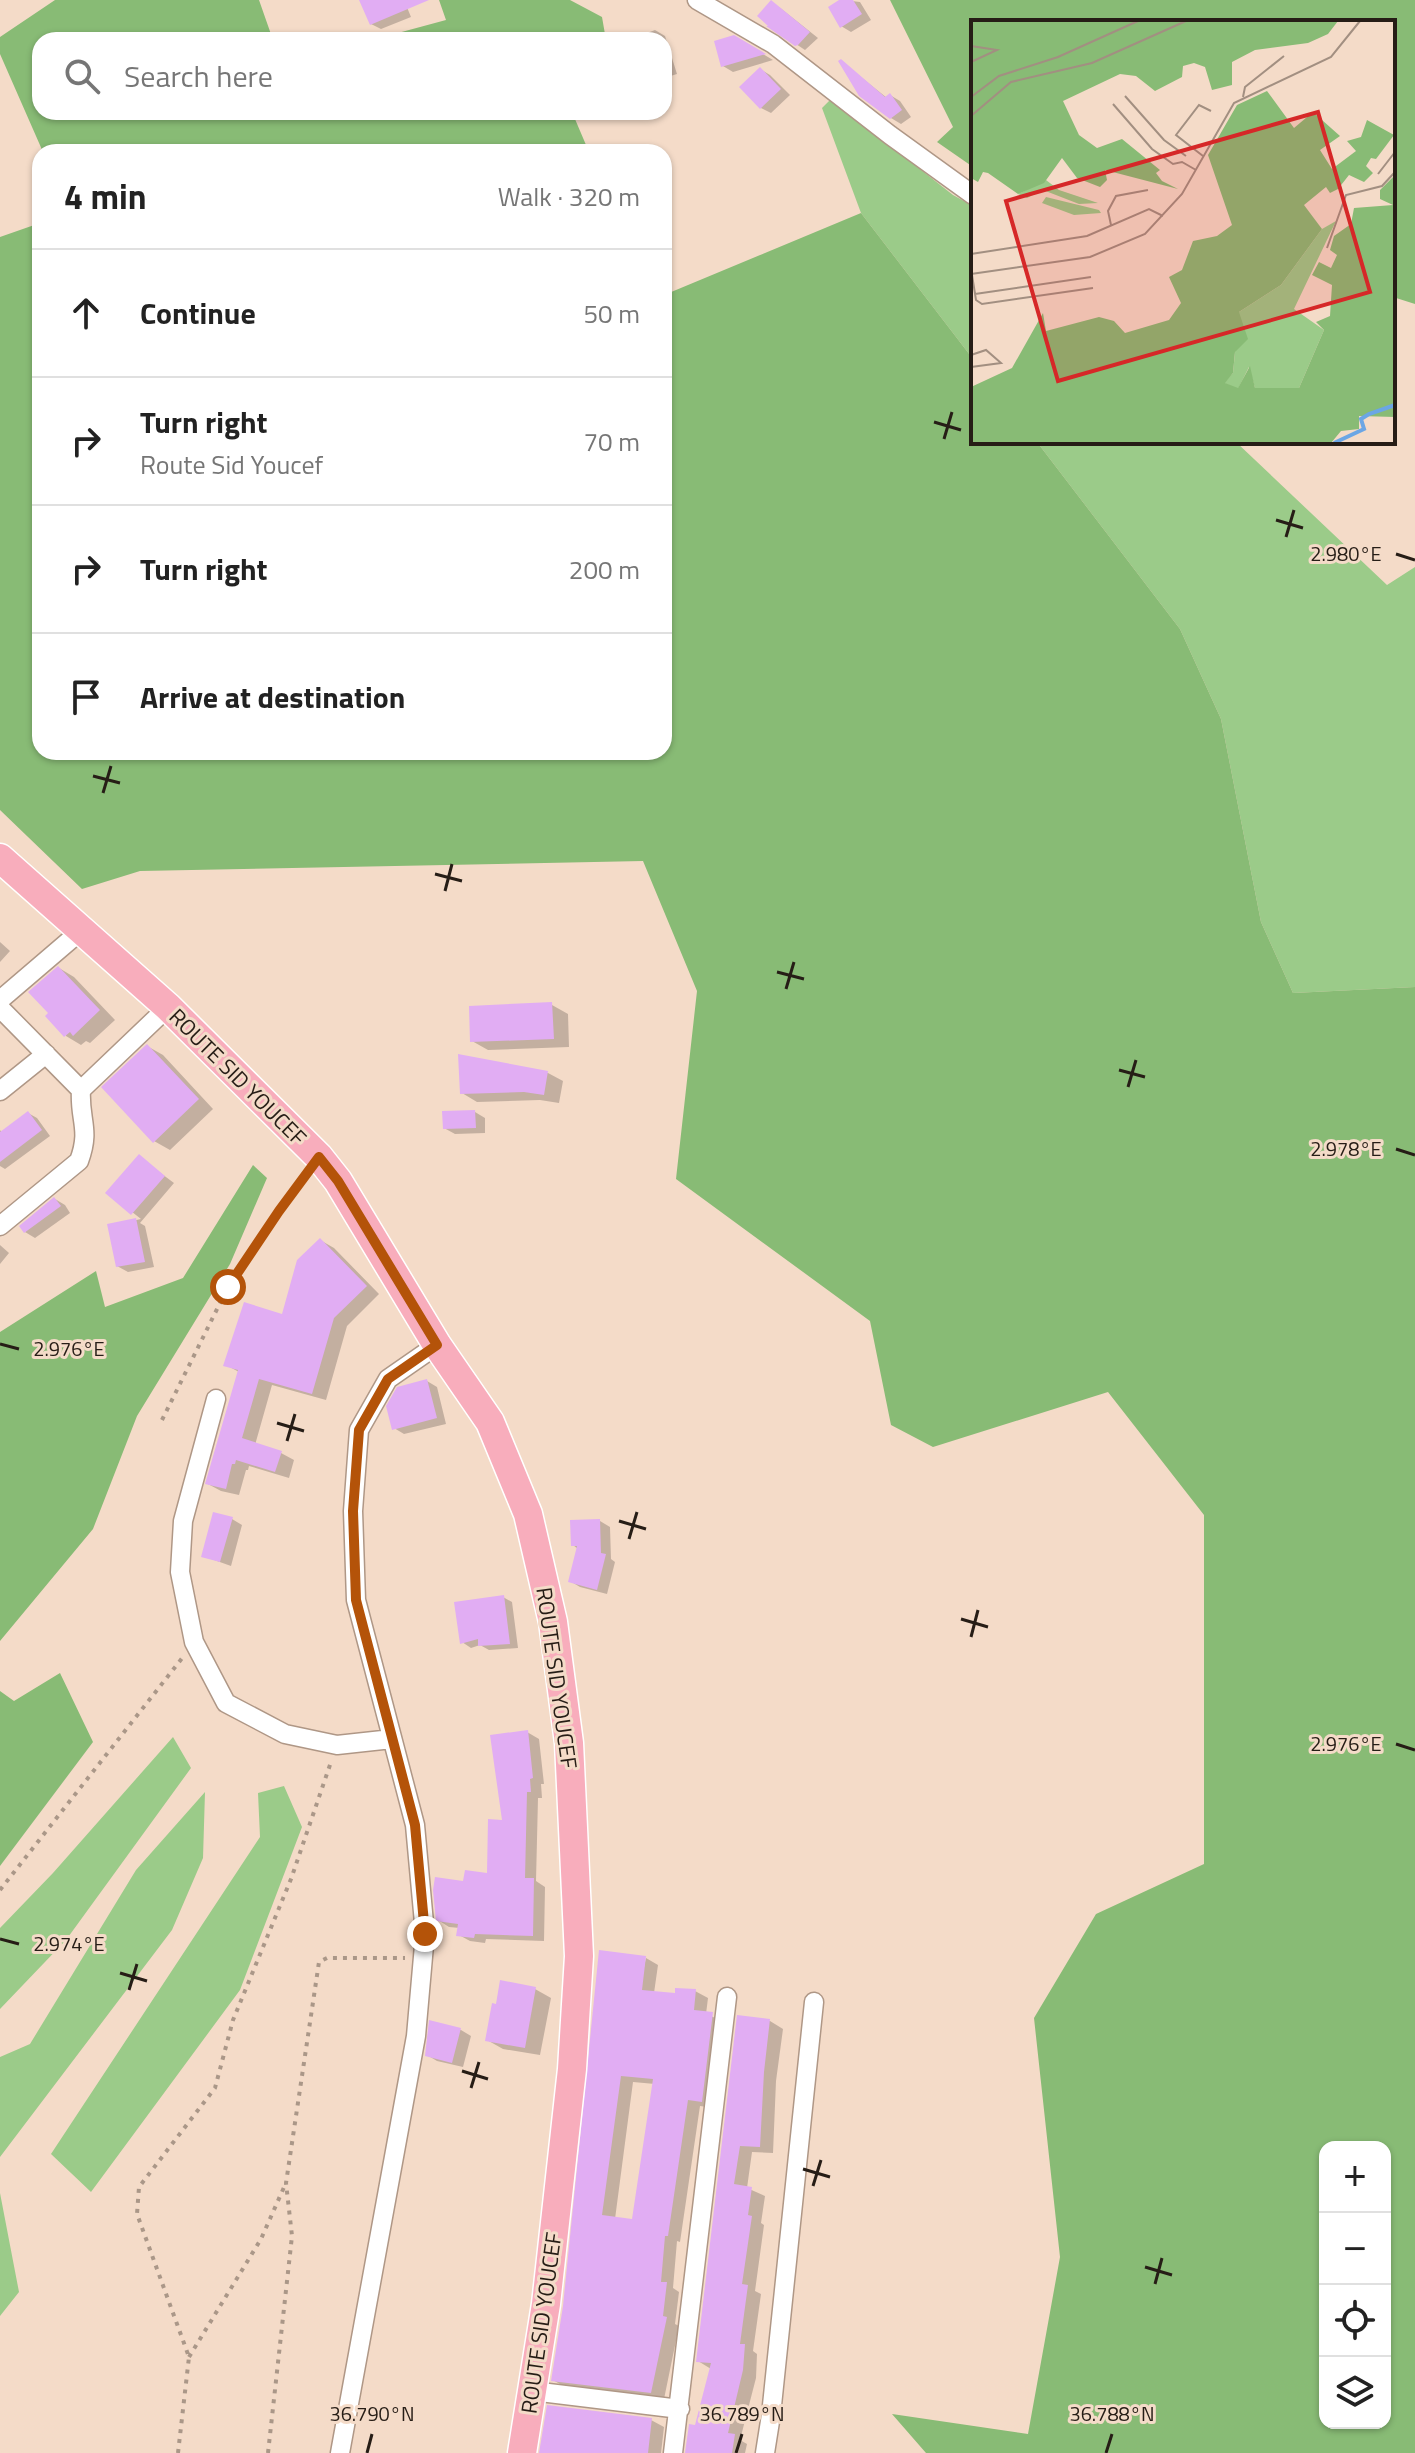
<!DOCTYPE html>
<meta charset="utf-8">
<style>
:root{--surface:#fff;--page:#f6f6f6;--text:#222;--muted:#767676;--line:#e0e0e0}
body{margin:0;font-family:"Titillium Web",sans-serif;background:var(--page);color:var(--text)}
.controls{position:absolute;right:24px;bottom:24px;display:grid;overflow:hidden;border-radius:16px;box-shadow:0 2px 6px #0004}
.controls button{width:72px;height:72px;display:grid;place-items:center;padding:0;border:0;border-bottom:2px solid var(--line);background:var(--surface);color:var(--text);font:40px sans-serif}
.stop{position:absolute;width:24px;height:24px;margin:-18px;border:6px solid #b45309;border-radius:50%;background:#fff}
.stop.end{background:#b45309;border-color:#fff;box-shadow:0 2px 8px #0008}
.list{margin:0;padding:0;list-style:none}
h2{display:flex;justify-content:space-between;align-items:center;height:104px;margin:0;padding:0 32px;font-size:34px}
h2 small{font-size:26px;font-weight:400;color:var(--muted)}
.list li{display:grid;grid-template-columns:52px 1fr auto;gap:24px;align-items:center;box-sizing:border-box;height:128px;padding:0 32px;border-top:2px solid var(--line)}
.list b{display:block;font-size:30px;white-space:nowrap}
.list p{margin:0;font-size:26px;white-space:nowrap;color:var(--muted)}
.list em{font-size:26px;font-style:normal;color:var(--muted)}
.icon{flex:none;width:44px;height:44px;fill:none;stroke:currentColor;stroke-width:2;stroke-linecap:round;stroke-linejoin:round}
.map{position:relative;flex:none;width:1415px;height:2453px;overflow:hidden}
.search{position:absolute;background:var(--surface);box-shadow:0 2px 6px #0004;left:32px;top:32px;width:640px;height:88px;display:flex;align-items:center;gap:20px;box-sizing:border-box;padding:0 28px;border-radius:24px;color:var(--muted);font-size:30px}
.panel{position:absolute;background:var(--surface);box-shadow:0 2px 6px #0004;left:32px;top:144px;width:640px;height:616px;border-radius:24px}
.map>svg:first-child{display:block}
.green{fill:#9bcb89}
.forest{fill:#88bb75;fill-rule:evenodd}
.shadow{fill:#0003;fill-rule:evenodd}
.building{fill:#e1adf3;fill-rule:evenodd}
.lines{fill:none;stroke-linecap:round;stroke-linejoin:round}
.street-casing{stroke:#af9786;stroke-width:21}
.primary-casing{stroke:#fff;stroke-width:31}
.path{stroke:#aa9788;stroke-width:4;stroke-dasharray:4 6;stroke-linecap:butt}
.street{stroke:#fff;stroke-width:18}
.primary{stroke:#f8adbc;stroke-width:28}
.route{stroke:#b45309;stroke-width:10}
.ticks{fill:none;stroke:#261d16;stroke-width:3}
.labels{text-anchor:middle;stroke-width:6;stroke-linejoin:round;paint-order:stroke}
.street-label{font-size:22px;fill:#261d16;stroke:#f4dbc8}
.inset-river{fill:none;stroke:#6ba6e5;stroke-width:4}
.inset-road{fill:none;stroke:#a28f81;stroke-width:2}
.view{fill:#d62828;fill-opacity:0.15;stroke:#d62828;stroke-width:4}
.inset-edge{fill:none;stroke:#261d16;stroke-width:4}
.ticks-label{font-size:20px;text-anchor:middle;fill:#261d16;stroke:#f4dbc8;stroke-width:6;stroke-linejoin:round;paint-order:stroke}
</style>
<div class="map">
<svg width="1415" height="2453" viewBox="0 0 1415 2453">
<rect width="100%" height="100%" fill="#f4dbc8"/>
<path class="green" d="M831,99L953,195L973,206V359L861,213L822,108Z
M1037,442H1236L1387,585L1415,567V987L1293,993L1261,922L1221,719L1180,629Z
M173,1737L191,1768L66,1940L0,2009V1928L53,1873Z
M284,1786L302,1827L240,1990L91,2192L51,2154L260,1837L258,1793Z
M205,1792L203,1858L172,1930L0,2157V2057L30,2044L136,1870Z
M0,2193L19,2292L0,2316Z"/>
<path class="forest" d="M55,0H259L273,40H40V112H572L589,152H43L0,54V37Z
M439,0H570L602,17L606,40H372L446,20Z
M890,0H1415V304L1393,297V22H973V167L937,142L953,127Z
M861,213L973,359V442H1037L1180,629L1221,719L1261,922L1293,993L1415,987V2453H926L892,2414L1028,2434L1060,2257L1034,2018L1096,1914L1204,1864V1515L1108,1392L933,1447L891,1425L870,1321L676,1179L697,991L643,861L140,871L82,889L0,810V237L40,223V752H664V295ZM1325,2147H1385V2423H1325Z
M253,1165L267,1178L230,1264L137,1416L93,1529L0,1641V1332L96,1271L105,1307L183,1278Z
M60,1673L93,1742L0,1866V1691L14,1701Z"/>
<path class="shadow" d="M368,0H404L411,17L381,29L371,24Z
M843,0L860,2L871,20L851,32L841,26Z
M779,7L818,38L805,50L796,44Z
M655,30L665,36L677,74L664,78V40H629Z
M734,37L773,60L733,72L723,66Z
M841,61L887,98L890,95L900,101L911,117L901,124L891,118Z
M760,69L770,75L790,95L771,113L761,108Z
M0,942L10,951L0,962Z
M59,968L74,977L115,1020L90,1043L86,1041L81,1045L66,1036Z
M552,1005L568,1014L569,1047L488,1050L472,1041Z
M147,1046L163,1055L213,1109L170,1150L154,1141Z
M460,1056L548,1073L563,1081L559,1103L540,1100L477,1102L462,1093Z
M475,1112L485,1118V1133L455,1134L444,1128Z
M28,1113L37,1118L50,1136L5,1169L0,1166V1130L2,1133Z
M139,1157L174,1183L140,1223L145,1226L154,1267L128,1272L117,1266L109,1226L141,1219L108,1193Z
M55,1199L65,1205L70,1213L35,1238L25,1232Z
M320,1240L334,1248L379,1294L347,1326L326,1400L272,1385L255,1445L281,1453L294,1460L289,1478L249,1466L248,1470H246L239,1495L221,1491L208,1484L239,1372L226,1365L283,1317Z
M0,1245L9,1253L0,1264Z
M427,1381L437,1387L446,1424L404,1434L394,1428Z
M232,1519L242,1525L231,1566L203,1556Z
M600,1521L610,1527L611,1559L615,1562L607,1594L580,1587L570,1581L578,1549L573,1545Z
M503,1597L512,1602L518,1648L489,1650L480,1645L471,1648L462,1642Z
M527,1732L539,1739L544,1784H541L542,1798H538L536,1881L545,1887L544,1941L486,1939L485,1943L470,1941L459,1935L460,1928L449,1927L438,1920L465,1883L489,1875Z
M646,1958L658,1965L654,1993L676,1995L695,1991L708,1998L706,2014L725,2022L715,2108L700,2106L680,2242L677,2241L673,2288L679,2292L675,2324L679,2326L664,2399L565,2387L553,2380ZM633,2082L655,2084L633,2221L615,2219Z
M535,1989L551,1998L540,2055L503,2049L487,2040Z
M739,2018L770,2021L783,2029L776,2081L773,2153L752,2152L747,2188L765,2196L761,2223L764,2225L755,2291L761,2294L753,2351L757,2354L756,2378L740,2440L747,2444L745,2453H686L696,2428L711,2369L698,2361Z
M431,2023L461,2030L471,2036L463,2067L437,2061L427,2055Z
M651,2420L664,2427L661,2453H540Z"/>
<path class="building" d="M359,0H429L370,25Z
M771,0L810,32L798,45L795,46L766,26H768L757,16Z
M839,0H853L862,14L840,28L828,7Z
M734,35L766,54L721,67L714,41Z
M841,59L885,97L890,93L902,110L890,119L859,96L838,61Z
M760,67L781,89L760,109L739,87Z
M58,966L100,1010L73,1036L70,1032L64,1037L45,1016L48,1013L28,992Z
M552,1002L554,1039L470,1042L469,1006Z
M147,1044L199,1099L153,1143L101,1087Z
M458,1054L548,1071L544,1095L524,1092L460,1094Z
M475,1110L476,1128L443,1129L442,1111Z
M28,1111L42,1130L0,1162V1132Z
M139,1154L165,1176L131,1215L105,1193Z
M54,1197L61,1206L24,1233L19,1226Z
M136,1218L145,1262L116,1267L107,1224Z
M320,1238L367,1286L334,1318L312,1394L259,1379L242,1438L282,1451L275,1472L236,1460L235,1464H232L226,1489L205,1484L238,1370L223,1366L244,1302L282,1314L297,1260Z
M427,1379L437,1418L392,1430L386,1406L397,1387Z
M213,1512L233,1517L220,1562L201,1557Z
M600,1519L601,1553L606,1554L597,1590L568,1582L577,1546H571L570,1520Z
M504,1595L510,1644L478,1646V1639L460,1644L454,1602Z
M528,1730L533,1778L530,1779L531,1792H527L525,1878H534L533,1936L475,1934L474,1938L456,1936L458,1924L436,1921L433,1890L435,1877L463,1881L465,1870L487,1873L488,1819L502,1820L490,1735Z
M599,1950L646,1956L642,1990L675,1993V1988L696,1989L694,2010L713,2012L702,2102L688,2100L668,2236H665L661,2282H667L663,2316L667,2317L651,2393L551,2381L563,2306ZM621,2076L653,2079L632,2219L602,2215Z
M500,1980L536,1987L525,2048L485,2041L492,2003L496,2004Z
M737,2015L770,2019L764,2072L760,2147L740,2146L734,2184L752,2187L748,2215L752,2216L742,2284L748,2285L740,2344H745L743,2370L728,2433L735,2434L732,2453H685L689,2424L695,2425L711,2363L696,2362Z
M429,2020L461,2028L452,2063L425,2056Z
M547,2405L652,2418L648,2453H539Z"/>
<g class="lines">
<defs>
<path id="street" d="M697,0L773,44L890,135L973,195
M0,1000L83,929
M0,1008L81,1090
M0,1091L46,1054
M0,1226L79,1161C91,1129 79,1120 81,1090L168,1007
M216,1399L183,1521L180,1572L194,1642L226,1703L285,1734L337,1745L392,1739
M532,2391L680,2409
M340,2453L416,2036L425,1934L415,1825L356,1600L353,1511L359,1430L388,1379L437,1345
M673,2453L727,1997
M765,2453L771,2415L814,2002"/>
<path id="primary" d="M0,858L168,1007L319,1157L338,1181L437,1345L490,1422L528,1514L553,1622L569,1743L579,1956L572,2069L546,2304L522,2453"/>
</defs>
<use href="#street" class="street-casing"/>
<use href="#primary" class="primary-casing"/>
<path class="path" d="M162,1420L228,1287L305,1175
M0,1890L183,1657
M189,2357L261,2239L285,2185
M178,2453L189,2357L137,2214L139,2187L215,2088L233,2020L291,1879L331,1762
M268,2453L292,2236L286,2183L319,1962L327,1958H405"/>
<use href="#street" class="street"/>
<use href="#primary" class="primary"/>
</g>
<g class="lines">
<path class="route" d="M228,1287L279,1211L319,1157L338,1181L437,1345L388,1379L359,1430L353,1511L356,1600L415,1825L425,1934"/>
</g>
<path class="ticks" d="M934,422L961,430M944,439L952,412M1276,520L1303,528M1286,537L1294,510M1396,554L1415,560M93,776L120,783M103,793L111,766M435,874L462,881M445,891L452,864M777,972L804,979M786,989L794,962M1119,1070L1145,1077M1128,1087L1136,1060M1396,1149L1415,1155M0,1344L19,1349M277,1423L304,1431M287,1441L295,1414M619,1521L646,1529M629,1539L637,1512M961,1619L988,1627M971,1637L978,1610M1396,1744L1415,1750M0,1939L19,1944M120,1973L147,1981M129,1990L137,1964M462,2071L488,2079M471,2088L479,2062M803,2169L830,2177M813,2186L821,2160M1145,2267L1172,2275M1155,2284L1162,2258M367,2453L372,2434M736,2453L742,2434M1106,2453L1112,2434"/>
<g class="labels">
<g class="street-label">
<text transform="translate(238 1077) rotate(45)" y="8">ROUTE SID YOUCEF</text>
<text transform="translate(557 1678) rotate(82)" y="8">ROUTE SID YOUCEF</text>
<text transform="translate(541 2323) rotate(-82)" y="8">ROUTE SID YOUCEF</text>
</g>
</g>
<g transform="translate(971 20)">
<rect width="424" height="424" fill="#f4dbc8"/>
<path d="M75,160L88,170L127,183L108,184L72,170L56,178L47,174ZM75,177L128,190L130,193L103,195L71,183ZM365,201L323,289L353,310L328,368H284L278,347L267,369L253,363L262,353L268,292L310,265L351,209Z" fill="#9bcb89"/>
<path d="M0,1H367L357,14L337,23L284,30L261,42V65L241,70L234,47L223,43L212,46L211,57L184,71L165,56L149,54L92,81L108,115L126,128L151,119L189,150L185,153L191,161L207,169L134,150L136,160L129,167L106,158L91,138L73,163L47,174L17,153L12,152L7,162L0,158ZM296,71L323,108L342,92L369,116L349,130L361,149L385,131L376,121L390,117L396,100L423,115L405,139L400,138L395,146L402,153L393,162L378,155L367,169L359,173L355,167L333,185L351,209L310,265L268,292L277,319L264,332L262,353L254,363L267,368L279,346L284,368H328L353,310L345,302L359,296L361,265L341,255L348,242L360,248L366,235L359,230L363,216L380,204L383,188L422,185L409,179V170L424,155V397L388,396V409L370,411L360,423H0V367L41,348L72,293L75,311L128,297L143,301L154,313L198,300L210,283L198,257L211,250L222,221L246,216L261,205L237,135L266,85Z" fill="#88bb75"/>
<path class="inset-river" d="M363,423L393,409L390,399L398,394L424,385"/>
<path class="inset-road" d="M0,26L26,30L0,42M154,76L193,120L215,136M0,77L28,56L87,37L167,1M272,77L274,67L313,36M142,84L181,129L202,144L211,142L225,150M0,96L40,62L121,43L215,1M232,136L205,115L228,85L240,91M407,154L424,132M140,205L137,191L145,176L177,170M356,228L375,175L411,166L424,152M0,234L116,216L178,189L192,196M0,254L119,237L174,214L211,174L263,83L360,37L389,1M1,255L5,280L11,284L122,268M4,274L120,257M0,335L15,330L30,343L0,347"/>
<path class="view" d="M347,92L399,272L87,361L35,181Z"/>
<rect width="424" height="424" class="inset-edge"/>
</g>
<g class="ticks-label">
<text x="1346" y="561">2.980°E</text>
<text x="1346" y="1156">2.978°E</text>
<text x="69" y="1356">2.976°E</text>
<text x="1346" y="1751">2.976°E</text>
<text x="69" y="1951">2.974°E</text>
<text x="372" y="2421">36.790°N</text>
<text x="742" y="2421">36.789°N</text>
<text x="1112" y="2421">36.788°N</text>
</g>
</svg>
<div class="controls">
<button>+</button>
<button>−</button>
<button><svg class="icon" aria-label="locate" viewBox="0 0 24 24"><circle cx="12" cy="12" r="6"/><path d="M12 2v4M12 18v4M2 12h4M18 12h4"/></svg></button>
<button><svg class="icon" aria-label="layers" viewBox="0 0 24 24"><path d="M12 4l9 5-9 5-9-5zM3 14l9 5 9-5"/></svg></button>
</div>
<div class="stop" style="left:228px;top:1287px"></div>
<div class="stop end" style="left:425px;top:1934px"></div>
<div class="search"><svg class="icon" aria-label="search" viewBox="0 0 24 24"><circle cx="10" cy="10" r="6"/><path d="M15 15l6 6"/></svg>Search here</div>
<section class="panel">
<h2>4 min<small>Walk · 320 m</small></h2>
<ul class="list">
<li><svg class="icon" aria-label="ahead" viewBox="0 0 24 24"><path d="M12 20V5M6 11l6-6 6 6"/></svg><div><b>Continue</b></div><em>50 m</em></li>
<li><svg class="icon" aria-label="right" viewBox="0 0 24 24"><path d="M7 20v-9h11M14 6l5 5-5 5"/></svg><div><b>Turn right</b><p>Route Sid Youcef</p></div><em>70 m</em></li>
<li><svg class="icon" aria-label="right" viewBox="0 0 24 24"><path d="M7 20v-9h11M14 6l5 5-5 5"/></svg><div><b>Turn right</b></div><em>200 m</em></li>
<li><svg class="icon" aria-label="arrive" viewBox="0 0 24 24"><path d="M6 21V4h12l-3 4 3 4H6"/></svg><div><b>Arrive at destination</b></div></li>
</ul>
</section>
</div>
